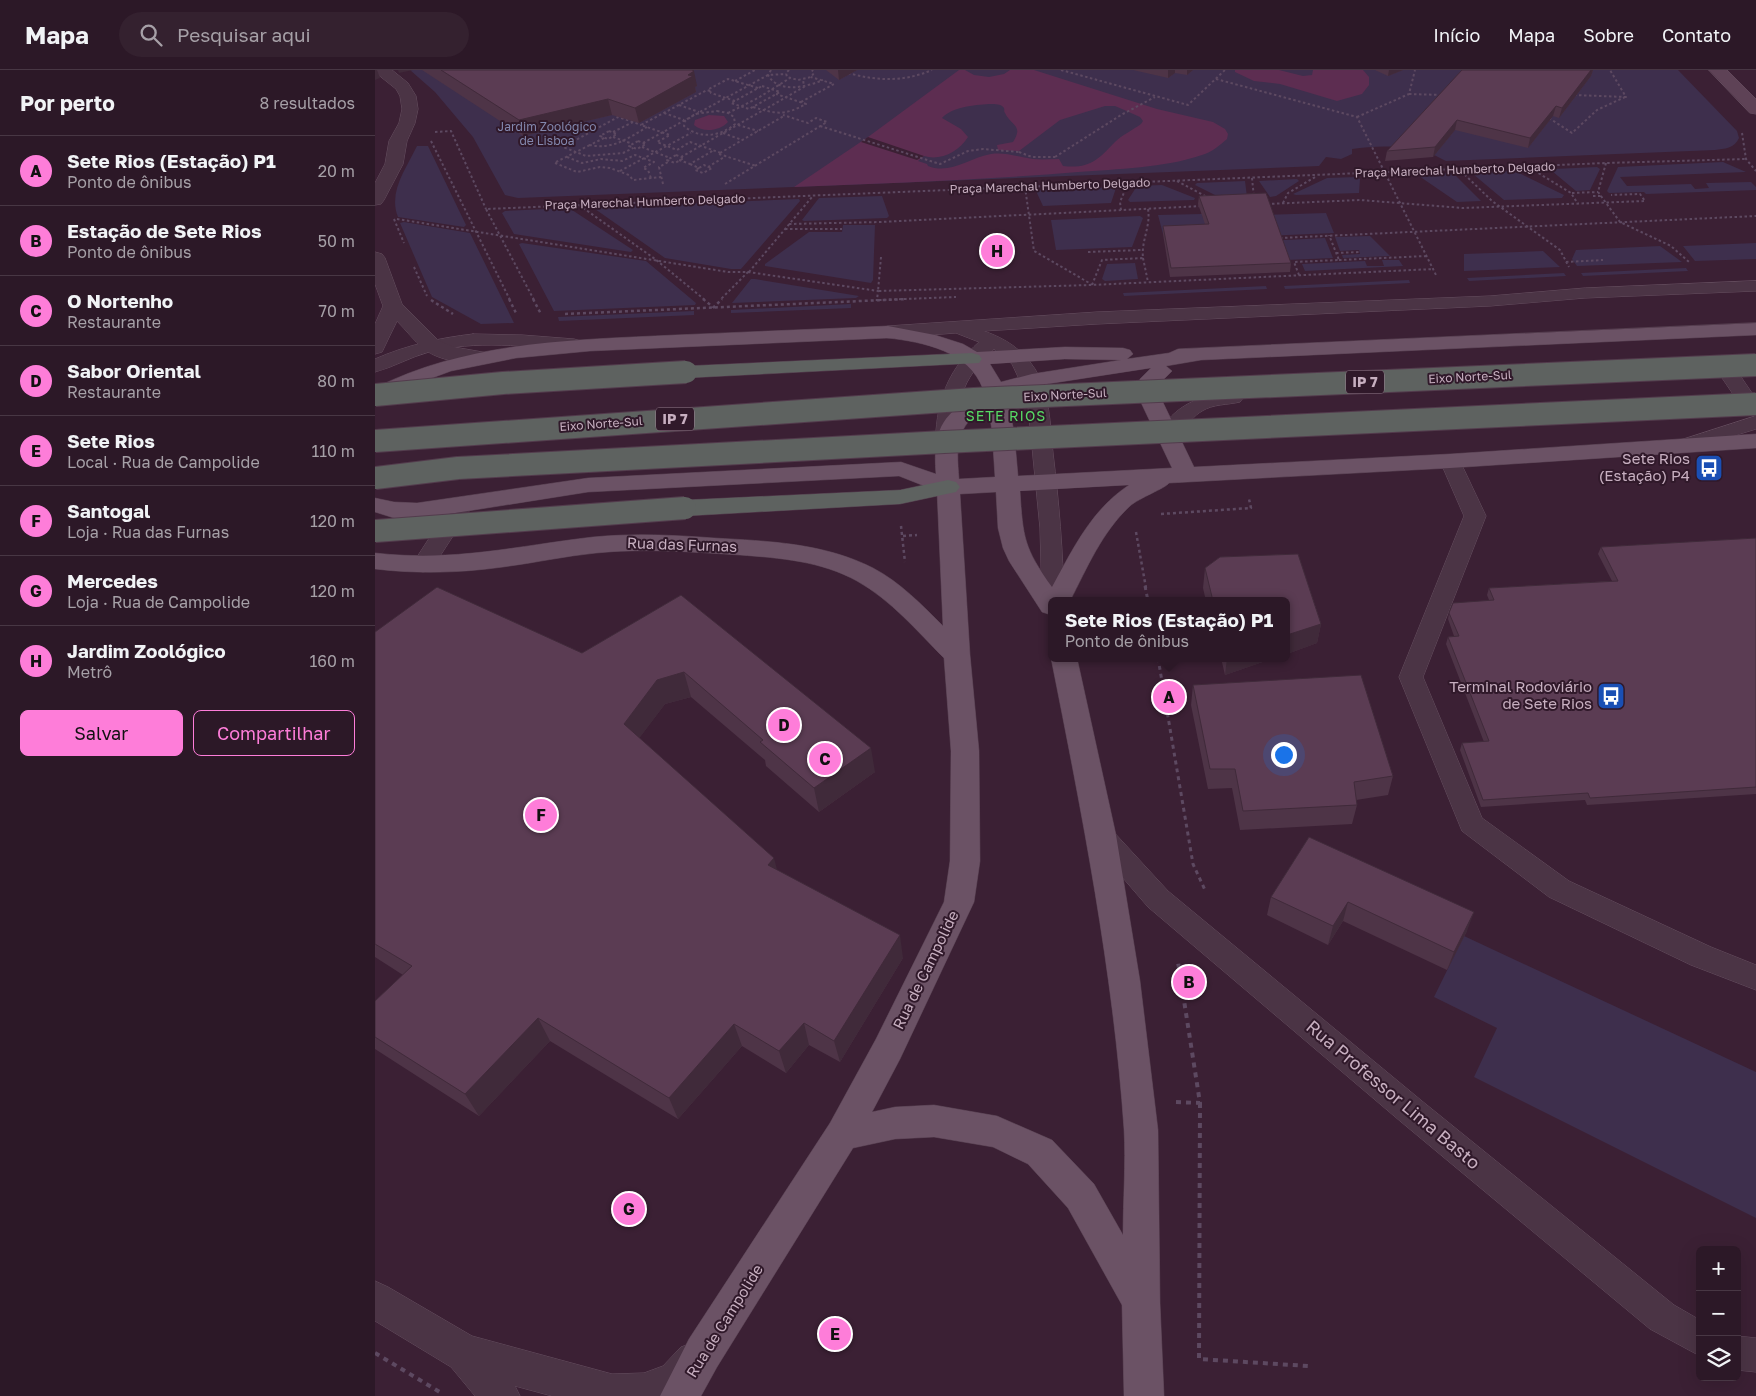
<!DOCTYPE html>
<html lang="pt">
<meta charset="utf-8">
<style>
:root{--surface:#2c1827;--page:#34212f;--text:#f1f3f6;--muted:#a6a0a7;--line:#483744;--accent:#fe7dd9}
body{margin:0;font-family:"Golos Text",sans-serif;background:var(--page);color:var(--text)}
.controls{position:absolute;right:15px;bottom:15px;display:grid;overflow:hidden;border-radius:8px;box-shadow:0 5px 20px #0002}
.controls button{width:45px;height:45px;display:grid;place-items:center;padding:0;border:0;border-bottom:1px solid var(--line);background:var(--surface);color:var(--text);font:25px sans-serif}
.you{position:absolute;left:908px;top:684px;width:18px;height:18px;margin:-12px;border:4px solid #fff;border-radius:50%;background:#1a73e8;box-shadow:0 0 0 8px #1a73e833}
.badge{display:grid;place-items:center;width:32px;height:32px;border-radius:50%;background:var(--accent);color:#111;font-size:16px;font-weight:700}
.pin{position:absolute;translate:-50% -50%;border:2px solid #fff;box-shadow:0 1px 5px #0006}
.popup{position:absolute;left:673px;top:527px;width:242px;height:65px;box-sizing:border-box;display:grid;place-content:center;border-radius:8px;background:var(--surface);filter:drop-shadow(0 1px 4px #0005);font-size:16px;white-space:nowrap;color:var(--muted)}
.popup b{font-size:19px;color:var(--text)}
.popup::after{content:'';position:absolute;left:50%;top:100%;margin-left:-10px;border:10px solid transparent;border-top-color:var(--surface)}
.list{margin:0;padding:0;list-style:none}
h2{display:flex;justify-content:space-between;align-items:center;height:65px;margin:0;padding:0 20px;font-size:21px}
h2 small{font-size:16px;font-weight:400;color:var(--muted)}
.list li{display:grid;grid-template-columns:32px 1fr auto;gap:15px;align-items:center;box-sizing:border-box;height:70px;padding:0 20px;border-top:1px solid var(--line)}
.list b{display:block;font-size:19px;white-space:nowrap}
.list p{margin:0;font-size:16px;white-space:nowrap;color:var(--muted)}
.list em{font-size:16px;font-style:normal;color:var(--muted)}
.actions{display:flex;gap:10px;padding:15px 20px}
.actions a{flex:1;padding:11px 0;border:1px solid var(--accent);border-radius:8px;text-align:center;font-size:18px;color:var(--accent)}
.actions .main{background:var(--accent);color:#111}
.icon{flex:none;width:28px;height:28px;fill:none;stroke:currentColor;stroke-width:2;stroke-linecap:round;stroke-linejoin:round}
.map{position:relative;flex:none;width:1381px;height:1326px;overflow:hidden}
header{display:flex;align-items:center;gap:30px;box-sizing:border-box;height:70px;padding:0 25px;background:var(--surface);border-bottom:1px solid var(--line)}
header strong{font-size:24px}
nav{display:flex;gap:28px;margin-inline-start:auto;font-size:18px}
.search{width:350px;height:45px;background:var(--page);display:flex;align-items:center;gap:12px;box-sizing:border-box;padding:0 18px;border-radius:28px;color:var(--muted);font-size:19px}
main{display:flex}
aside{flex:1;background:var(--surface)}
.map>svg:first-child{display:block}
.green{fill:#3e2f4d}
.water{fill:#5d2d51;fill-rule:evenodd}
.pier{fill:#3b2034}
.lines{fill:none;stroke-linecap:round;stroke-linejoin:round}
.service-casing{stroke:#664f60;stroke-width:1}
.minor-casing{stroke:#664f60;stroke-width:1}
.tertiary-casing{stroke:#664f60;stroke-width:1}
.secondary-casing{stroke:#664f60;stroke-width:1}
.primary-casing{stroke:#543d4e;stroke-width:1}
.trunk-casing{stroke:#533c4d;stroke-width:1}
.path-far3{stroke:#5d4961;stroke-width:2;stroke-dasharray:2.5 2.5;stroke-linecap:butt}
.path-far2{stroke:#5d4961;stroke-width:2.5;stroke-dasharray:3 3;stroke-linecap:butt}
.path-far1{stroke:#5d4961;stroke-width:3;stroke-dasharray:4 4;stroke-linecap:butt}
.path{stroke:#5d4961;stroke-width:4;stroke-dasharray:5 5;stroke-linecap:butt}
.service{fill:#4b3445;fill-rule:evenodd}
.minor{fill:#4b3445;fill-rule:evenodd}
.tertiary{fill:#4b3445;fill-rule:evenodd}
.secondary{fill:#5e4256;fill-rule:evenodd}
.primary{fill:#6b5265;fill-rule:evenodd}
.trunk{fill:#5e6260;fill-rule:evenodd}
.trunk-bridge-casing{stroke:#533c4d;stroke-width:24;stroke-linecap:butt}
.path-bridge{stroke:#5d4961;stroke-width:2;stroke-dasharray:2.5 2.5;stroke-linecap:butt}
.trunk-bridge{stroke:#5e6260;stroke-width:22}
.wall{fill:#4e3447}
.shaded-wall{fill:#402a3a}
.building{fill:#5b3c53;stroke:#402a3a}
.labels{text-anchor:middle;stroke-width:4;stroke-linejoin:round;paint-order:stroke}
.far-park-label{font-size:12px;fill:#8388ae;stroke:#30192a}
.far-street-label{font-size:12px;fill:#c7afc0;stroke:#30192a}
.shield{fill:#30192a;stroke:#9a8293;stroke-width:1}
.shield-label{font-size:14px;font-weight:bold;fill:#c7afc0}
.far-neighbourhood-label{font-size:14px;letter-spacing:1px;fill:#57da65;stroke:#30192a}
.poi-label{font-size:15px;fill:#c7afc0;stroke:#30192a;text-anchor:end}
.street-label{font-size:15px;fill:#c7afc0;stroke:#30192a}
.near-street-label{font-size:18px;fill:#c7afc0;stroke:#30192a}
</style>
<header>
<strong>Mapa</strong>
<div class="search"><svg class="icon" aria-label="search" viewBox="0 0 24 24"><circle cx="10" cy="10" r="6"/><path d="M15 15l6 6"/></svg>Pesquisar aqui</div>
<nav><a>Início</a><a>Mapa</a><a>Sobre</a><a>Contato</a></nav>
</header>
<main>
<aside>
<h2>Por perto<small>8 resultados</small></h2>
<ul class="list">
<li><span class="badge">A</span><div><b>Sete Rios (Estação) P1</b><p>Ponto de ônibus</p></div><em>20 m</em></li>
<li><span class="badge">B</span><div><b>Estação de Sete Rios</b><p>Ponto de ônibus</p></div><em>50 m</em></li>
<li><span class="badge">C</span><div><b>O Nortenho</b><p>Restaurante</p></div><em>70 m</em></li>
<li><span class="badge">D</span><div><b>Sabor Oriental</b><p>Restaurante</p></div><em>80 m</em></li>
<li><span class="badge">E</span><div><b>Sete Rios</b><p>Local · Rua de Campolide</p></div><em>110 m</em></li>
<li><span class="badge">F</span><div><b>Santogal</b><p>Loja · Rua das Furnas</p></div><em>120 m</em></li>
<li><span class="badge">G</span><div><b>Mercedes</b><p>Loja · Rua de Campolide</p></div><em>120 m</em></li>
<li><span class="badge">H</span><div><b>Jardim Zoológico</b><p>Metrô</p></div><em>160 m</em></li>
</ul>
<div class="actions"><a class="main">Salvar</a><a>Compartilhar</a></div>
</aside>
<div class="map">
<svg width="1381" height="1326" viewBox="0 0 1381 1326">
<rect width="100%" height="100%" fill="#3b2034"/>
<path class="green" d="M35,0H1303L1362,61L1364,68C1360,78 1349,79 1340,80L1071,91C1066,89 1062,86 1057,84C1032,75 1003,75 977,79V84L966,89L951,87L944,96L143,128L130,125L98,67L60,22Z
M42,76H53L91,155L89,157L23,147C13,122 31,99 42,76Z
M1348,92L1371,102L1245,107L1252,116L1316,114L1320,119L1334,118L1331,113L1376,112L1381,117V120L1271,124L1269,122L1234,123L1232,121L1243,97Z
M1222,97L1225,99L1215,120L1201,121L1177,101L1178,99Z
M1140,101L1189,125L1187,128L1129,130L1098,104L1099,102Z
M1078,103L1106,131L1082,132L1044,106V104Z
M982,107L985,109L984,123L921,125L918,124L952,108Z
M922,109L924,111L901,126L895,127L884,111Z
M870,111L872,127L846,128L820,115L822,113Z
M787,115L820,128L819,130L755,132L753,130L762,116Z
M739,117L741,118L736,133L668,136L661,121L662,120Z
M507,126L514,146L512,148L429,151L427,150L444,128Z
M424,129L425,131L366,199H356L290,188L220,139L222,137Z
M194,138L258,180L256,182L139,164L127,143L130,141Z
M951,143L959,163L890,166L891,145Z
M827,144L828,148L870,146L788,164L783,145Z
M765,146L768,148L757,177L681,180L676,150Z
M29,152L95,163L139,253L106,254L57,227L25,153Z
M468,155H500L498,210L496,213L390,196V194L434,162H467Z
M995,166L1015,186L968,188L967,185L985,184L984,180L965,181L960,167Z
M950,168L958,188L911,190L890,171Z
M147,173L271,191L321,233L320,235L179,241L144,174Z
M1381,173V189L1320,191L1308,176Z
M1285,176L1307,192L1202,196L1197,189L1201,180Z
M1168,181L1185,197L1089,201V184Z
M1007,190H1024L1028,196L930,201L927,194L990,191L992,196H1009Z
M760,193L763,209L730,211L727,209L732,194Z
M1311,198L1313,201L1208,206L1206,203Z
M1189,203L1191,206L1094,211L1092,208Z
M376,209H380L484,226L481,228L357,233Z
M1034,210L1035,213L910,219L909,216Z
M891,216L892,219L749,226L748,223Z
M476,234V238L356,243V240Z
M319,241V245L184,251L183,247Z
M1089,866L1381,1002V1148L1099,1007L1122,958L1059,927Z"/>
<path class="water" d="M584,0H590L599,5L614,7L629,4L635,0H659L782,39L838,52L850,59L853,64L852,69C844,76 837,82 827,85C789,98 742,99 703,102C608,110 514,113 419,117L493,67ZM614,34C618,34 624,34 627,36C631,39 628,40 630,43C636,56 649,55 638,72L622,75L623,80L644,81L685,50L730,36H740L747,39L765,47L768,51L766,54C758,60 747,65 740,72C723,90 714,99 688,96L684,89C675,89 667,90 658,89C644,87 630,82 616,84C594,88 575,105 553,96L552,94L543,91L549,86C565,91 584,82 593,67L586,59L567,48C577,37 599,35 614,34Z
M860,0H904L928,6L937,5L938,0H988L994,7V15L987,24L962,31L905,14L879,11L860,2Z
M334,45L349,46L353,52C345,61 328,63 319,55L320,50Z"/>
<path class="pier" d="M493,67L549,86L542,90L486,72Z"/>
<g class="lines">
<defs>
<path id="service" d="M1381,211V221L1210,228L1115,236L722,254L609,261C631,269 647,279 660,299C675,324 675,354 678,383C684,432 688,481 689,531H676V538L670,537L667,531L665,458L652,326L637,294L619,279C584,311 582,334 580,379L577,383L570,385L563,383C558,377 560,369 561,361C564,324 576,297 604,272L581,263L513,268L506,266L504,262L506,258L513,256L722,242L1115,226L1210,218Z
M98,264L147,265L199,269L206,271L208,275L206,279L199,281C151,276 101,270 54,282C35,287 19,297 0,302V289C32,275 64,268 98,264Z
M1353,296L1360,298L1379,326L1376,330L1369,332L1362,330L1343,302L1346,298Z
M858,322L865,324L868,328L865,332C852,335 838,334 827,341C811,350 804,374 784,369L781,365C802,334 822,326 858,322Z
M1381,346V359L1313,380L1306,378L1303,374L1306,370Z
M1075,385L1082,386L1085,391L1111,446L1048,607L1107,748L1194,811L1336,877L1381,895V920L1316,895L1174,827L1087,761L1024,607L1089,446L1065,391L1068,386Z
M87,428L95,430L98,435L56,500L48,502L40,500L37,495L40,490L79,430Z
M726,754L735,758L793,821L1047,1031L1299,1235L1325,1250V1286L1275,1259L1025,1051L773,837L717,772L713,765L717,758Z
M1362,1266L1381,1268V1302L1362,1300Z"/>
<path id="minor" d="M0,1211L13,1217L97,1266L237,1304L269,1303L288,1296L306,1277L320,1272L334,1277L339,1291L334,1305L311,1326H177L140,1316L145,1326H100L76,1297L0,1251Z"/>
<path id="tertiary" d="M0,0H17L33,13L41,26L43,39L40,53L32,71L28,94L9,130L6,134L0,135V113L10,94L14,71L24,53L27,39L25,26L21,19L1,3Z
M0,182L7,184L10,188L27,234L63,270L79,277L113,283L116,287L113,291C95,296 64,291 49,279C39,271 31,260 22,251L7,282L0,284V254L8,236L0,214Z"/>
<path id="secondary" d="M1334,0H1352L1381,29V44L1375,43Z"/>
<path id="primary" d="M1381,253V265L826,290L791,296L797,301L786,312L783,322L819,397L1075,384L1381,364V378L1075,398L794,413C791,418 764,428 755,436C727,462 712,498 695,531H676V545L667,542L634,491L628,478L623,458L621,422L585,424L595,585L604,681L605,791L599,832L525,989L497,1042L520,1037L559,1035L622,1046L677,1070L719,1114L748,1165C748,1130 751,1094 749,1059C738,900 707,744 676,588H702L741,765L765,911L783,1060L785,1233L789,1326H749L747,1235L693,1138L653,1094L618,1077L559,1067L520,1069L478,1078L342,1297L326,1326H285L314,1269L455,1053L501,969L569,832L575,791L576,681L569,588C542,561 516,530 482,511C446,491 405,488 365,485C317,482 269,478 221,483C190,486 159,493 128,497C85,503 43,504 0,499V483C80,492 141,476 218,467C258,463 299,465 339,468C393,471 449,473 498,498C525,512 547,535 568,556L562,421L524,406L213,422L42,449L19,448L0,442V428L19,432L42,433L213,408L526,392L561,404C557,356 569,344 608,319C594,281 548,272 513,268L215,281L141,288L76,301L41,314L0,332V318C94,271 197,270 300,265C371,262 442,259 513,256L560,265L588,274L602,282L690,277L748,278L755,280L758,284L752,289L794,283L803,279ZM690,289L746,290L657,304L626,312L615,294ZM776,298L765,309L761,322L797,398L643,406L639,361L631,324L659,316ZM613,335L617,361L620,407L584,409C581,373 581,356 613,335ZM754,415C716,440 698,479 677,517C649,478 648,468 645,421Z"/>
<path id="trunk" d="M597,283L604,285L607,289L604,293L311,308L303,307L300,302L303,297L311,296Z
M573,410L581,412L585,417L581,422L525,434L310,446L302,443L298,438L302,433L310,430L525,420Z"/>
</defs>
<use href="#service" class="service-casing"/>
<use href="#minor" class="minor-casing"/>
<use href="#tertiary" class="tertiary-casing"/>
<use href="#secondary" class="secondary-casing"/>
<use href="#primary" class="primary-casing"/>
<use href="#trunk" class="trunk-casing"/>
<path class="path-far3" d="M396,0L393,5C404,24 431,17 448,10
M414,0L411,3L412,7L423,10L436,7L439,3L437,0
M686,0L813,35L850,0
M473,3C502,11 529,12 557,0
M841,9L982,47L1062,207
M360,11L380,0
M387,16L405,22L374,39L356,33Z
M335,21L332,20L266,55L295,65L282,72L302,80L315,72L346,83
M1034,24L1067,25
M1199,25L1251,27L1235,0
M360,31L336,23L334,19L353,9L383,18
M426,32L459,14L436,7
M304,35L324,42
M378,37C401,44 409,46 431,34L401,24
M342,41L353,43L359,47L360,54C345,67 324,69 309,56L310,51L320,44Z
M289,43L309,50
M353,43L383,28L415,8
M982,47L1034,24L1040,0
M1174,48L1197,63L1222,40L1250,27
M258,52L243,47L188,77L211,86L248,83L258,78
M363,55L383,61
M445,56L565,94L593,81L608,79L644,82
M234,61L242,64L233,69L225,66Z
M60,62L76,61L111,139
M238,62L258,52L266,55
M348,63L367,70
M1367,63L1371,89L1381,101
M238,67L258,74
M229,68L215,75C237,80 254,68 272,57
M56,71L135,230
M263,71L271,74L262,79L254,76Z
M268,73L393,5L411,4
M267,77L295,88
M345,83L409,46
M344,84L381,96
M301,85L309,88L300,93L292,90Z
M192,87L207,93L226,89L247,91L260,85L279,92L268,98L273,100L276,108
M306,87L429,17L428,9
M680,87L746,45L780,27
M304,90L315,94L339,80
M181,92L215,75
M180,93L202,102L225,97L235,98L254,105L258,110L286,107
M1231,93L1223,122L1245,152L1296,176L1314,192
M315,94L324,98L329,95L333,97L351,86
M324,98L320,100L328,103L337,98L334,97
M1155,98L1196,123L1203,134
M245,101L316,63
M1086,101L1117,131L1185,180L1194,197
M877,108L879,128
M802,111L832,127
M288,114L284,97L295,91
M350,114L452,52L441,48L433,53L408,45
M650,117L659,181L716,214
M1197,123L1223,122
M1218,126H1226
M908,133L913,123L942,106
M892,134L985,130L1088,138L1270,131L1265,124L1236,125
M204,135L280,189L330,230
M746,140L745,132L753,113
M19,149L29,173
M22,149L353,202H373L345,230
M414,154L505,152L828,136
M410,159H467
M905,168L1381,146
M713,182L766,180
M961,183L985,182
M506,187L503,221L716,215L1059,199
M768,188L773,212
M964,190L1052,186
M1191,192L1228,190
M39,197L52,226
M373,202L503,221L502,230
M374,202L437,127
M924,205L919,192L964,190L954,165
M717,215L727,190L768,188C766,171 776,156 773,139
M159,230L111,139L1231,93L1371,89
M504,230L581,227"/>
<path class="path-far2" d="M134,229L141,243
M158,229L166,244
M328,229L338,237
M56,230L78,244
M502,231V229
M338,238L347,229
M190,244L532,229
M786,444L876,438L874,429
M526,456L530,492
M761,462L771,518
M528,466L542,465"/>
<path class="path-far1" d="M770,516L773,531
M783,588L818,794L830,820"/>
<path class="path" d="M801,1032L825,1033L803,892
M825,1033L824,1289L933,1296
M0,1283L68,1324"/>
<use href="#service" class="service"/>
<use href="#minor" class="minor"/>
<use href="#tertiary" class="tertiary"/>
<use href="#secondary" class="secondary"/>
<use href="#primary" class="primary"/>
<use href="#trunk" class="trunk"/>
<defs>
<path id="trunk-bridge" d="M0,325L128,313L311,302
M0,371L599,329L1381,295
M0,408L83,398L569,372L1381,334
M0,461L310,438"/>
</defs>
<use href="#trunk-bridge" class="trunk-bridge-casing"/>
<path class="path-bridge" d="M644,82L657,87H680"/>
<use href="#trunk-bridge" class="trunk-bridge"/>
</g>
<path class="wall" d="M47,0H317L322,16L320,17L321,22L264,53L237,45L148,66Z
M451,0H482L464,10Z
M758,0H818L812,5L800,3L793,8Z
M1000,0H1028L1013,6Z
M1087,0H1218L1216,6L1184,48L1178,46L1153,78L1080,60L1058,87L1010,91L1012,81Z
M824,126L916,193L915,202L795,207L788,164V156L830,154L823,134Z
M1381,468V724L1212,735L1210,730L1106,737L1085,680L1087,673L1109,672L1071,574L1073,567L1079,566L1073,549L1074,543L1114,530L1112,525L1114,518L1237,511L1223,484L1226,477Z
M923,484L946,554L942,573L912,584V531H831L828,518L830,498L845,487Z
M306,525L500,702L444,742L391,696L390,690L316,627L290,634L264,668L402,800L528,888L465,992L434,975L411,1003L367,976L303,1049L175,971L104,1046L0,979V931L28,905L0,887V562L207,583Z
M846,588H899L850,605Z
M818,615L1018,706L1013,725L981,730L982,735L977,754L865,760L857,718L833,719L816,635Z
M934,767L1092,861L1072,900L968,851L953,875L892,845L896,827Z"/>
<path class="shaded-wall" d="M0,0H2L5,8L0,10Z
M23,0H38L24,3Z
M463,0H482L464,10Z
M793,0H800V3L793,8Z
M812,0H818L812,5Z
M1014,0H1028L1013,6Z
M1216,0H1218L1216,6L1184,48L1187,38Z
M319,1L322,16L320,17L321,22L264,53L260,38Z
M233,29L237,45L148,66L144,50Z
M1181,36L1178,46L1153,78L1155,68Z
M1082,50L1080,60L1058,87L1060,77Z
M946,554L942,573L912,584V565Z
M852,588H899L850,605Z
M309,602L316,627L290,634L257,678L249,654L282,610Z
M496,678L500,702L444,742L439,718Z
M399,788L405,811L393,795Z
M973,832L968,851L953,875L958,856Z
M1099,842L1092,861L1072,900L1079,882Z
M525,865L528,888L465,992L459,971Z
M163,948L175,971L104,1046L90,1024Z
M429,953L434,975L411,1003L404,981Z
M359,954L367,976L303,1049L294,1028Z"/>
<path class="building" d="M66,0H317L319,1L313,5L318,6L260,38L233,29L144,50Z
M1087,0H1216L1187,38L1181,36L1155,68L1082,50L1060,77L1012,81Z
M891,123L916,193L796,198L788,156L834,154L824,126Z
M1381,468V717L1215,728L1213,723L1108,730L1087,673L1114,671L1073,567L1084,566L1074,543L1078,533L1119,530L1114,518L1243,511L1226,477Z
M923,484L946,554L912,565V531H838L830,498L845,487Z
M62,517L207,583L306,525L496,678L439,718L385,672L388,670L309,602L282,610L249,654L399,788L393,795L525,865L459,971L429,953L404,981L359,954L294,1028L163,948L90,1024L0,967V931L37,896L0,874V562Z
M986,605L1018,706L979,712L982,735L868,741L860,699H835L818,615Z
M934,767L1099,842L1079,882L973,832L958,856L896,827Z"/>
<defs>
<symbol id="bus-square" viewBox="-11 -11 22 22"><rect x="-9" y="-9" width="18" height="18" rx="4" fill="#1a4fb4" stroke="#30192a"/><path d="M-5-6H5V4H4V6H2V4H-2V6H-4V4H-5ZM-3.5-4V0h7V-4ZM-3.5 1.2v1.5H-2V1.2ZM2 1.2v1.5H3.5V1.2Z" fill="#fff"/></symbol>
</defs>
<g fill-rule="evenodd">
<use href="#bus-square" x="1318" y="382" width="32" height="32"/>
<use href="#bus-square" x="1220" y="610" width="32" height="32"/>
</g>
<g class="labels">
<g class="far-park-label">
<text x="172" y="61">Jardim Zoológico<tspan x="172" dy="14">de Lisboa</tspan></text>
</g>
<g class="far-street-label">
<text transform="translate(1080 100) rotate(-2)" y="4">Praça Marechal Humberto Delgado</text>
<text transform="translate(675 116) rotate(-2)" y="4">Praça Marechal Humberto Delgado</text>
<text transform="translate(270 132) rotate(-2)" y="4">Praça Marechal Humberto Delgado</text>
<text transform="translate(1095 307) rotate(-3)" y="4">Eixo Norte-Sul</text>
<text transform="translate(690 325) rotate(-3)" y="4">Eixo Norte-Sul</text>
<text transform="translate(226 354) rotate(-4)" y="4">Eixo Norte-Sul</text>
</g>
<g class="shield">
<rect x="971" y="300.5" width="38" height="23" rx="4"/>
<rect x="281" y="337.5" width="38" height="23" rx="4"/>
</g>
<g class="shield-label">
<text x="990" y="317">IP 7</text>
<text x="300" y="354">IP 7</text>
</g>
<g class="far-neighbourhood-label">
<text x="631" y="351">SETE RIOS</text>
</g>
<g class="poi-label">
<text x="1315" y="394">Sete Rios<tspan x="1315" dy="17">(Estação) P4</tspan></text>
<text x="1217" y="622">Terminal Rodoviário<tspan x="1217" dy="17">de Sete Rios</tspan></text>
</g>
<g class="street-label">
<text transform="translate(307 475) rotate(2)" y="5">Rua das Furnas</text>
<text transform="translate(551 900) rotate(-64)" y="5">Rua de Campolide</text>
<text transform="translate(350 1251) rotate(-58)" y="5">Rua de Campolide</text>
</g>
<g class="near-street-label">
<text transform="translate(1018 1025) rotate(40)" y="6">Rua Professor Lima Basto</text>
</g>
</g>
</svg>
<div class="controls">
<button>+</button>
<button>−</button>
<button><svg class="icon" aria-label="layers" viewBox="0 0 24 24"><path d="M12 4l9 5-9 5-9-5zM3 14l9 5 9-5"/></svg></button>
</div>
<div class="you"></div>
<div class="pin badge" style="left:794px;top:627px">A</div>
<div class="popup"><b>Sete Rios (Estação) P1</b>Ponto de ônibus</div>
<div class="pin badge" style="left:814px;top:912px">B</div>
<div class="pin badge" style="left:450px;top:689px">C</div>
<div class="pin badge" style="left:409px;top:655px">D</div>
<div class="pin badge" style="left:460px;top:1264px">E</div>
<div class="pin badge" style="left:166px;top:745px">F</div>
<div class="pin badge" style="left:254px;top:1139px">G</div>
<div class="pin badge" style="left:622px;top:181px">H</div>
</div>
</main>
